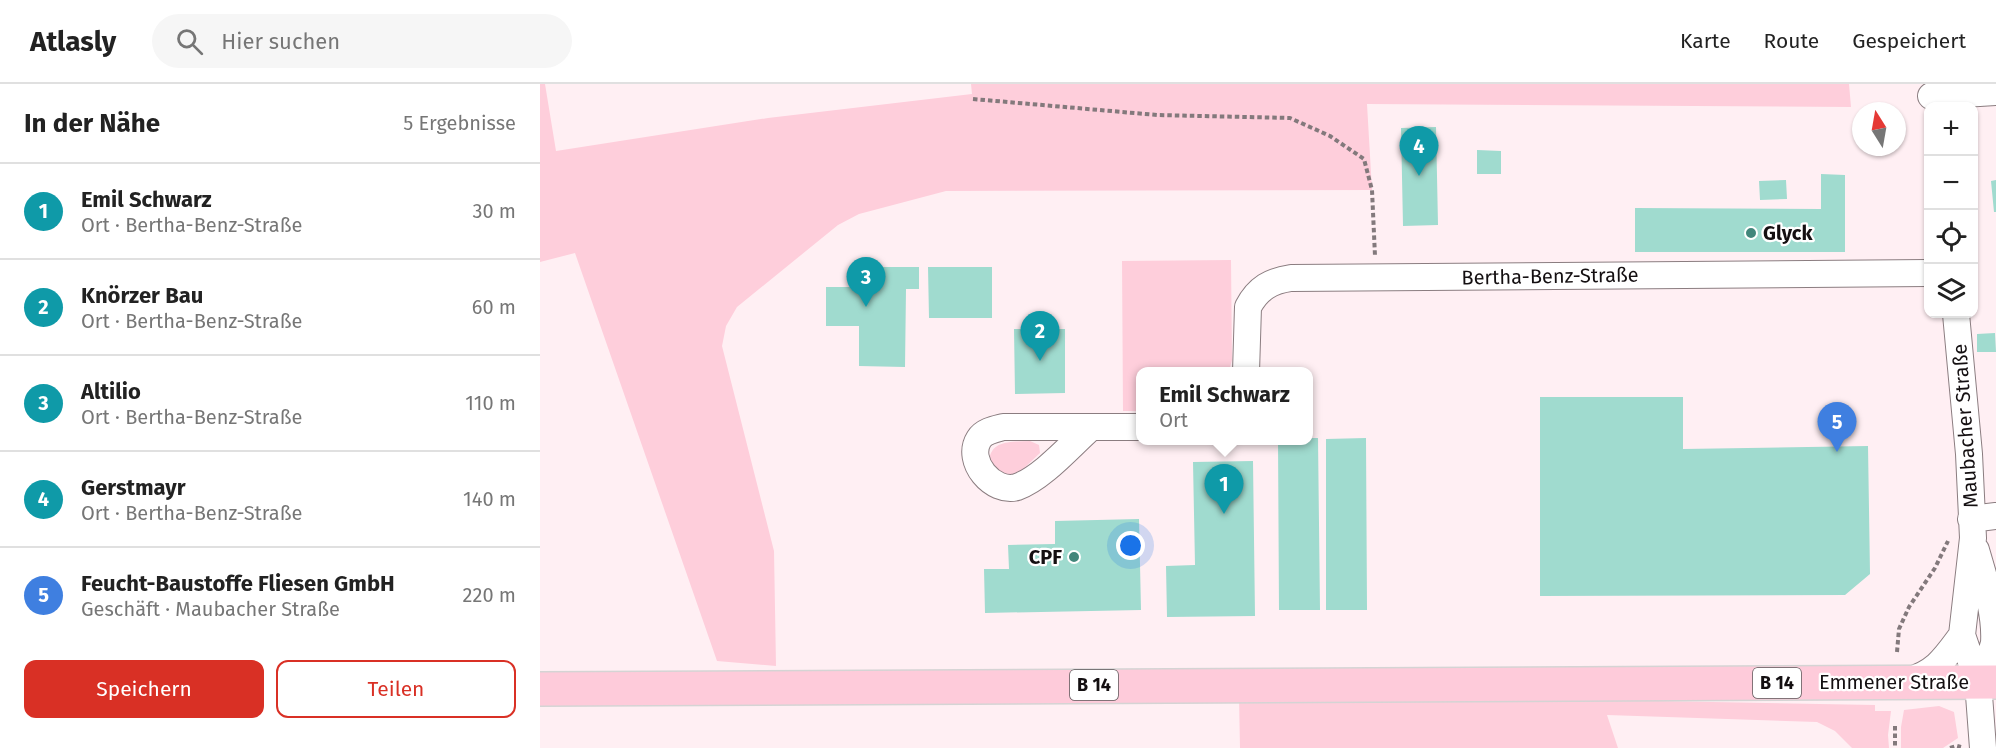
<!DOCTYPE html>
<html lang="de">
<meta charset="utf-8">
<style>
:root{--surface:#fff;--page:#f6f6f6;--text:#222;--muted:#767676;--line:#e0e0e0;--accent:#d93025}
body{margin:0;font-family:"Fira Sans",sans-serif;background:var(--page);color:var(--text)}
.controls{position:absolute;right:18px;top:18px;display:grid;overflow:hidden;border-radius:12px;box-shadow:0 2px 4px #0004}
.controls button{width:54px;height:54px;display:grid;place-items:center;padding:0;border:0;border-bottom:2px solid var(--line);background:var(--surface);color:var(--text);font:30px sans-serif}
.compass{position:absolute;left:1312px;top:18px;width:54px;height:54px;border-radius:50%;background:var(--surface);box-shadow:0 2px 4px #0004;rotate:349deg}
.you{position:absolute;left:591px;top:462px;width:21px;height:21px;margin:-15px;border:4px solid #fff;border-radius:50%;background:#1a73e8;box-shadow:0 0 0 9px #1a73e833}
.badge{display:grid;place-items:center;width:39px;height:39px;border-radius:50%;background:var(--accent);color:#fff;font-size:20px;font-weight:700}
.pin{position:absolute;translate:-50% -50px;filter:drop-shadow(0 2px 3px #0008)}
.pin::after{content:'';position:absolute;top:32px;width:21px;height:18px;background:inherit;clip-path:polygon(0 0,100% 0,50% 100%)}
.popup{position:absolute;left:596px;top:283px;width:177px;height:78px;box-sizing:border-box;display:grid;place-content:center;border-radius:12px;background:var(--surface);filter:drop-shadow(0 2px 4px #0005);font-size:20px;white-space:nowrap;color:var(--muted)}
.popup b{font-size:22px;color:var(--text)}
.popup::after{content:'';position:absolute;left:50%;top:100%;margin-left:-12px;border:12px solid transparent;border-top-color:var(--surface)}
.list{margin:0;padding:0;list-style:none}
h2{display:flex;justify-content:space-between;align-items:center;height:78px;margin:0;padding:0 24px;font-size:26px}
h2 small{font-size:20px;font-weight:400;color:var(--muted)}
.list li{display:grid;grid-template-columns:39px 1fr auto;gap:18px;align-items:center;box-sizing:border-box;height:96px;padding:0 24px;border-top:2px solid var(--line)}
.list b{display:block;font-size:22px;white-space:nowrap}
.list p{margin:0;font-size:20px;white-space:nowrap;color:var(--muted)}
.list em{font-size:20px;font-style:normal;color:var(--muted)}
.actions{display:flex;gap:12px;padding:18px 24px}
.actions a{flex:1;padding:14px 0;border:2px solid var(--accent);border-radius:12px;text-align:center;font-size:21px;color:var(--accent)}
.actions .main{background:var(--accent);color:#fff}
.icon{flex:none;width:33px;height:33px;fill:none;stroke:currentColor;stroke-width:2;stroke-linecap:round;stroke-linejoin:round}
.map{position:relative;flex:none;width:1456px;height:664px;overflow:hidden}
header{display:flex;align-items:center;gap:36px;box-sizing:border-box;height:84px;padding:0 30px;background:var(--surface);border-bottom:2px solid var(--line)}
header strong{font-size:28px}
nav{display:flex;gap:33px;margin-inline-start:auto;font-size:21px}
.search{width:420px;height:54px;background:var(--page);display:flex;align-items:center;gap:15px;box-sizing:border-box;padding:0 21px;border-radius:33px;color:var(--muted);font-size:22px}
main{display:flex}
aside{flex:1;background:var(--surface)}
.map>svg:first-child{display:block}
.green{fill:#fecedb}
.building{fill:#a0dbcf}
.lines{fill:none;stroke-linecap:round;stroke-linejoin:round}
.minor-casing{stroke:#8b7d80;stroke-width:28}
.major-casing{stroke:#d5d4d4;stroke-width:36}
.path{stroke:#83797c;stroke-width:4;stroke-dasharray:4.5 3;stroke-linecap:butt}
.minor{stroke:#fff;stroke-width:26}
.major{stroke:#fecbda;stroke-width:33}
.poi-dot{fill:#42867b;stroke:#fff;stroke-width:2}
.labels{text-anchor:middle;stroke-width:4.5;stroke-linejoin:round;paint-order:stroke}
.shield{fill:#fff;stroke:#5a5758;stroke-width:1.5}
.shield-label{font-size:18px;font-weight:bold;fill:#140f11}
.poi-label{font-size:20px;font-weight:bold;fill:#140f11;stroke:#fff;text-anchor:start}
.street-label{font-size:20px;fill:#140f11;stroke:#fff}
</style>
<header>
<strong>Atlasly</strong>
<div class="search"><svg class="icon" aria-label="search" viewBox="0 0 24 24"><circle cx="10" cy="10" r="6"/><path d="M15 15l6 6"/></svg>Hier suchen</div>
<nav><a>Karte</a><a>Route</a><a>Gespeichert</a></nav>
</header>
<main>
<aside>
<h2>In der Nähe<small>5 Ergebnisse</small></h2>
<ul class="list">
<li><span class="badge" style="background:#0f9aa8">1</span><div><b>Emil Schwarz</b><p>Ort · Bertha-Benz-Straße</p></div><em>30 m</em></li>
<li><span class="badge" style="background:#0f9aa8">2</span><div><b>Knörzer Bau</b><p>Ort · Bertha-Benz-Straße</p></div><em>60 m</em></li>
<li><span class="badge" style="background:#0f9aa8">3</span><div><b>Altilio</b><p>Ort · Bertha-Benz-Straße</p></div><em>110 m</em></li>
<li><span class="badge" style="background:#0f9aa8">4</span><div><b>Gerstmayr</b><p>Ort · Bertha-Benz-Straße</p></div><em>140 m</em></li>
<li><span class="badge" style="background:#3f7fe0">5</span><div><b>Feucht-Baustoffe Fliesen GmbH</b><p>Geschäft · Maubacher Straße</p></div><em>220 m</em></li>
</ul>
<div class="actions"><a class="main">Speichern</a><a>Teilen</a></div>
</aside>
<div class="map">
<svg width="1456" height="664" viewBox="0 0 1456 664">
<rect width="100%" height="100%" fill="#ffeff3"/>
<path class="green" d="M0,0H5L16,67L228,34L432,10L431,0H1309L1311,23L827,20L832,106L406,107L319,130L298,141L197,223L186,242L182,262L234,467L236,582L177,577L35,169L0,178Z
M691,176L692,276L689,287L600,288V327H583L582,177Z
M490,357L499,361L500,369L479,389L462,392L449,377C451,355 473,358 490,357Z
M699,613L964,614L1335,621V627H1351L1348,651L1349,664H1312L1295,647L1277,638L1067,631L1078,664H700Z
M1399,622L1414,628L1418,654L1403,664H1361V643L1364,626Z"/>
<path class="building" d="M896,43L898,141L863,142L861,44Z
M937,66L961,67V90H937Z
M1281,90L1305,91V168H1095V124L1281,125Z
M1246,96L1247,115L1220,116L1219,97Z
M1456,96V128H1454L1451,97Z
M320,183H379V205H366L365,283L319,282V242H286V203H320Z
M388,183H452V234H389Z
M474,245H525V309L475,310Z
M1455,249L1456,268H1437V250Z
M1000,313H1143V365L1328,362L1330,490L1305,511L1000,512Z
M768,354H778L780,526H739L738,356H768Z
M826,354L827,526H786V355Z
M713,377L715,532L627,533L626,482L655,481L653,378Z
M599,435L601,526L445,529L444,485H469L468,461L515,460V437Z"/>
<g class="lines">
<defs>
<path id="minor" d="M1391,12L1456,8
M1416,230L1429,370L1433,454L1422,551L1438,598L1443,664
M706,288L708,223C718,204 731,197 751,194L1388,189
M550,344C530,362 502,394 477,403C453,410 425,377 439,355C444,347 455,345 463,343H600
M1431,435L1456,432
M1436,466C1444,494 1456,529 1454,559C1451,572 1444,585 1438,598
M1367,597C1396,589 1405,574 1422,551"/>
<path id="major" d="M0,605L1456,598"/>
</defs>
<use href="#minor" class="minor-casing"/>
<use href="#major" class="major-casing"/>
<path class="path" d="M433,15L617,31L750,34L790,52L824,75L832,106L835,172
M1357,568L1359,545L1369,523L1395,484L1408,457
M1355,642V664
M1410,664L1417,662L1421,663"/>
<use href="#minor" class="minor"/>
<use href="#major" class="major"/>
</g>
<g class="poi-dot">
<circle cx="1211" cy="149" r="6"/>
<circle cx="534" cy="473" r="6"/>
</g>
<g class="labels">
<g class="shield">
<rect x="1213" y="584" width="48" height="30" rx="4.5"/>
<rect x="530" y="586" width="48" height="30" rx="4.5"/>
</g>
<g class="shield-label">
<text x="1237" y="605">B 14</text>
<text x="554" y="607">B 14</text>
</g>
<g class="poi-label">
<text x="1223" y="156">Glyck</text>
<text x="522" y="480" text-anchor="end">CPF</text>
</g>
<g class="street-label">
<text transform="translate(1010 192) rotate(-1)" y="7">Bertha-Benz-Straße</text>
<text transform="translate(1425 342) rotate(-94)" y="7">Maubacher Straße</text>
<text x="1354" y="605">Emmener Straße</text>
</g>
</g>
</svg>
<div class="controls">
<button>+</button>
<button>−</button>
<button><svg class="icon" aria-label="locate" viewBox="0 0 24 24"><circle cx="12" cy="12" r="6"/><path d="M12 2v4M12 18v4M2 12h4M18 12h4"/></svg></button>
<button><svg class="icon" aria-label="layers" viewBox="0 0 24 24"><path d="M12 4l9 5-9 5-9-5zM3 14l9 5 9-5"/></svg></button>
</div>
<svg class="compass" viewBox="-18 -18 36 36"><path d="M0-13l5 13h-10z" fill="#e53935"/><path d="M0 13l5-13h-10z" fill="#767676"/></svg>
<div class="you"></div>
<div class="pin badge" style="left:684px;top:430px;background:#0f9aa8">1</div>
<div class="popup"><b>Emil Schwarz</b>Ort</div>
<div class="pin badge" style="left:500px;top:277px;background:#0f9aa8">2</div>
<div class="pin badge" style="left:326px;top:223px;background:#0f9aa8">3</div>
<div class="pin badge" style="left:879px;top:92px;background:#0f9aa8">4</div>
<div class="pin badge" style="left:1297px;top:368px;background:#3f7fe0">5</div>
</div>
</main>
